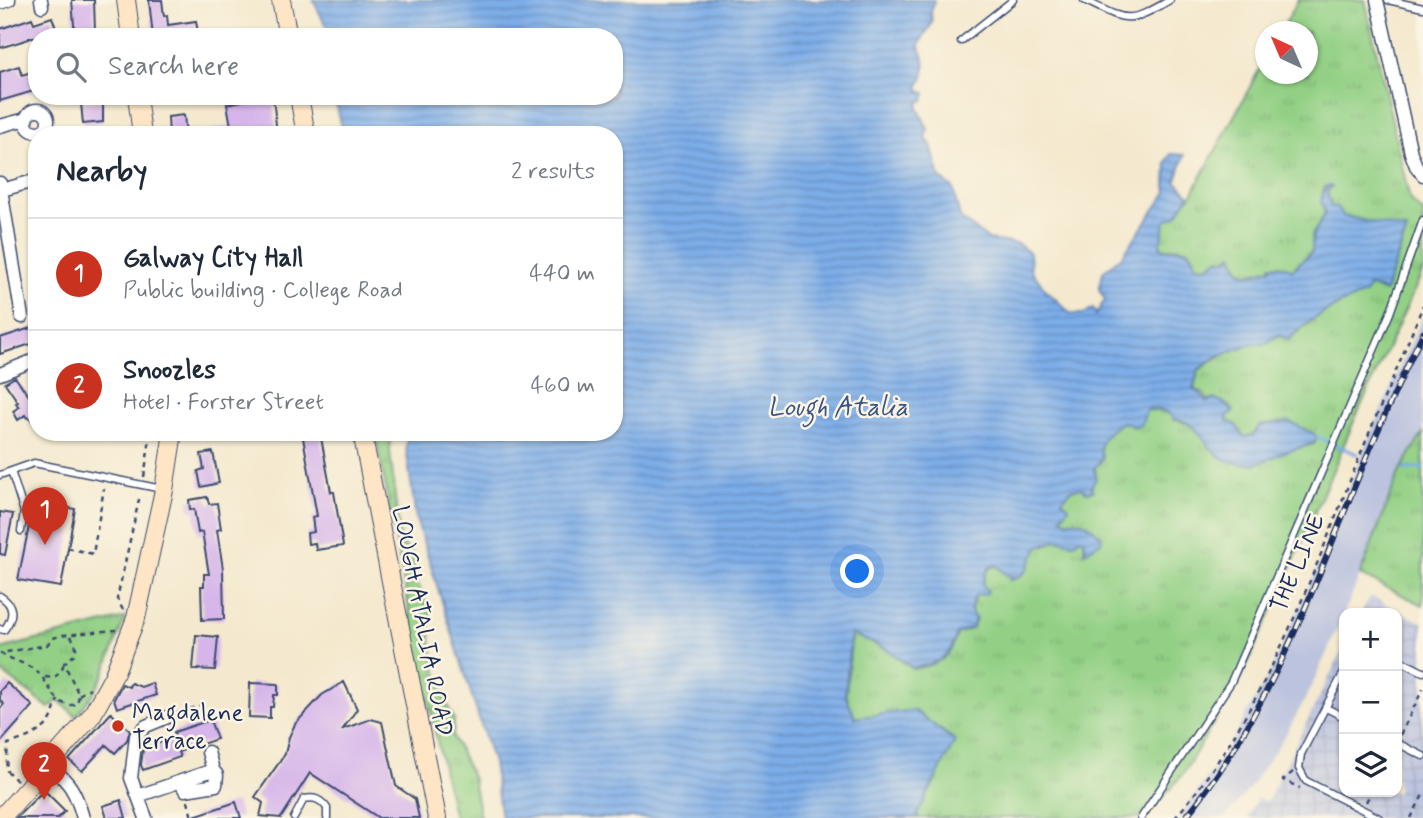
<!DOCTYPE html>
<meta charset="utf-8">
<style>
:root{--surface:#fff;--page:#f2f2f3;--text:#1f2937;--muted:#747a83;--line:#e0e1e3;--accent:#c8321e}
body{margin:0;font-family:Mynerve,sans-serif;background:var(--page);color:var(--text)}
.controls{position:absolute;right:21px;bottom:21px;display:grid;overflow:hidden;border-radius:14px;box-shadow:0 2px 5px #0004}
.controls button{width:63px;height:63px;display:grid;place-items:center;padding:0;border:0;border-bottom:2px solid var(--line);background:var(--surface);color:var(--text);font:35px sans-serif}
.compass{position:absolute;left:1255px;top:21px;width:63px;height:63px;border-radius:50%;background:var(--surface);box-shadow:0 2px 5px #0004;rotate:316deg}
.you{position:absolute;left:858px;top:572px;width:24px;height:24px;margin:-18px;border:5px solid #fff;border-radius:50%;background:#1a73e8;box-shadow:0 0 0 10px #1a73e833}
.badge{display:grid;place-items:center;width:46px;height:46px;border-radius:50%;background:var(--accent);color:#fff;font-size:23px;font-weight:700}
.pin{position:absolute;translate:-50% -58px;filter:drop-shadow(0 2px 4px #0008)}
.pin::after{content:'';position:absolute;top:37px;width:24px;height:21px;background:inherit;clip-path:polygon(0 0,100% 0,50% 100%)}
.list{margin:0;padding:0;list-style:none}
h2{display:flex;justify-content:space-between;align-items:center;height:91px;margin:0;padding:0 28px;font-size:30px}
h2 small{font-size:23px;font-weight:400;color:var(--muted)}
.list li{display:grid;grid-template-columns:46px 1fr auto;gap:21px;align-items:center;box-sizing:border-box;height:112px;padding:0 28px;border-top:2px solid var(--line)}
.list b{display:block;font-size:26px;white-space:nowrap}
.list p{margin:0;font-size:23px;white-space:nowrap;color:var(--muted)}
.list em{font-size:23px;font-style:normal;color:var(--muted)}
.icon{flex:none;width:38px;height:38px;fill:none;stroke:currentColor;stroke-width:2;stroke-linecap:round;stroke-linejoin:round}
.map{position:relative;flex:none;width:1423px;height:818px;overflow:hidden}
.search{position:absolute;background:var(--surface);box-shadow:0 2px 5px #0004;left:28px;top:28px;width:595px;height:77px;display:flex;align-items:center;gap:18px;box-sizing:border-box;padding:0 24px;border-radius:28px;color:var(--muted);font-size:26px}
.panel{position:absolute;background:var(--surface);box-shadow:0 2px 5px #0004;left:28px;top:126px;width:595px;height:315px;border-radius:28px}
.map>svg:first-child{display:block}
.industrial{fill:url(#industrial-grid)}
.railway{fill:#bbc3de}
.grass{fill:url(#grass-tufts);stroke:#578072;stroke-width:2}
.water{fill:url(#water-rules);stroke:#4c6ea3;stroke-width:2}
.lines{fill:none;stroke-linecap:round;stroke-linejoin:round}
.stream{stroke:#7dade8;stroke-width:3.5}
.building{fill:#d6b5ea}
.lane-casing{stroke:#3c4b6f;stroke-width:9}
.street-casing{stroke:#3c4b6f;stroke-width:15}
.secondary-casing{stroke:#3c4b6f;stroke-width:20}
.path{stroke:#3c4b6f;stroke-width:2.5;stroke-dasharray:5 5;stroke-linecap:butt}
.lane{stroke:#fff;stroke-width:6}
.street{stroke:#fff;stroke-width:12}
.secondary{stroke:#fde5c5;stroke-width:18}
.rail-casing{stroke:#1b2f5e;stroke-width:6}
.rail{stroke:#fcf5e5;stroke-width:3.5;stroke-dasharray:10;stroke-linecap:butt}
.poi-dot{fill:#c8321e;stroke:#fcf5e5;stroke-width:2.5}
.labels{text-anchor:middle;stroke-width:5;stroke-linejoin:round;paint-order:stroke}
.street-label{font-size:24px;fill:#1b2f5e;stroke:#fcf5e5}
.poi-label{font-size:24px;fill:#1b2f5e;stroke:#fcf5e5;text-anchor:start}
.water-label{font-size:26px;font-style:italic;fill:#385587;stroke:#fcf5e5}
</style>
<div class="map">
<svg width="1423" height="818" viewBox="0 0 1423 818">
<defs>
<pattern id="industrial-grid" width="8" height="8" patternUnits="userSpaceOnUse" patternTransform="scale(1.75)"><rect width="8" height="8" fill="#bbc3de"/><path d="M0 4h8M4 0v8" fill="none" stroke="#a0a8c1"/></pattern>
<pattern id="grass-tufts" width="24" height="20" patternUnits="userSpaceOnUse" patternTransform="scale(1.75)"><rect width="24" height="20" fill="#93d085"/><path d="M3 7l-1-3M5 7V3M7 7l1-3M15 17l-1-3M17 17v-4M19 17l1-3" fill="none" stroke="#7eb375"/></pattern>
<pattern id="water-rules" width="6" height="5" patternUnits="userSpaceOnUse" patternTransform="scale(1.75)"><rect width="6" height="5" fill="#7dade8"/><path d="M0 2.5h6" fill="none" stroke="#668dbf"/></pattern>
</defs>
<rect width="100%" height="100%" fill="#fcf5e5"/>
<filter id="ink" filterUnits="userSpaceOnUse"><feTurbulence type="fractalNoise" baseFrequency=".0143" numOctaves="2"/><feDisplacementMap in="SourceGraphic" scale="14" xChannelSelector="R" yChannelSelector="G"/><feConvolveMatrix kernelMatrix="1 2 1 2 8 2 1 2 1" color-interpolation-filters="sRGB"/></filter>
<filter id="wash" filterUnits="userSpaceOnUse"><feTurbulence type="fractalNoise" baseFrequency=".00686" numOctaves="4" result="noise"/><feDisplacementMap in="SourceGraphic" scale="28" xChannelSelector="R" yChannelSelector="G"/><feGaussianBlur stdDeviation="1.57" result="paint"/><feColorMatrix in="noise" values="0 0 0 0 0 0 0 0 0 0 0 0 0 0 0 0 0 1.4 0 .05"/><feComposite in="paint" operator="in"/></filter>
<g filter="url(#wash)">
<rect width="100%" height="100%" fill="#f4e9ce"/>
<path class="industrial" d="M1370,596L1423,623V818H1247L1257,798L1267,802L1344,647V792H1397V613H1361Z"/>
<path class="railway" d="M1423,317V433L1399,473L1355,588L1311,688L1286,734L1249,789L1225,818H1178L1225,752L1271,671L1317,568L1372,430Z"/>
<path class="grass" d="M1298,0H1365L1410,201L1423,212V271L1354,421L1283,586L1241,677L1183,774L1146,818H919L917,815L955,740L914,710L855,718L846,694L852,634L886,649L913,669C937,665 951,659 957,634L972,629L976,619C968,612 972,604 976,595L986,594L988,590L983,585C984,576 986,568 996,566L1007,575L1013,577L1011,580C1031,575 1029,560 1039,546H1044L1057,540L1074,543L1080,538L1084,540V552L1101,542L1102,537C1091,527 1083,517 1068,522L1062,517L1068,507L1062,500L1072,489L1082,488L1087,492L1093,491L1091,487L1096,478L1095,465L1100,463L1103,458L1099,447L1101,439L1122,422L1128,423L1133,427L1141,425L1147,410L1165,412L1172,416L1173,420C1208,422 1206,466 1251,464C1263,464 1271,457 1282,453C1292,450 1303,447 1314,444L1318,437L1289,421L1259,426L1254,434L1245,437L1235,424L1227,420L1228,416L1234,411C1226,403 1219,397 1207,400L1204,394L1194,389L1198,371L1220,356L1250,344H1264L1279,335L1289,340C1312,317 1336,305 1365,294L1368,286L1385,292L1407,230L1343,216L1337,207L1331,206L1326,199L1327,191L1332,186L1329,185L1324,187C1321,197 1322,204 1325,214L1312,235V251L1291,270L1286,266L1271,265V268L1248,274L1240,270L1233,254L1225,259L1219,258C1210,266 1205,267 1194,264L1195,259L1190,250L1178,247L1164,249L1160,245L1166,220L1176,216L1192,194L1265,59L1266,74H1308V32L1281,31Z
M375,432H391L390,451L400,542L410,551L414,559L417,583L431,614L430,630L434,661L444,698L454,719L453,737L473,779L480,818H454L413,631Z
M1423,433V605L1360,575L1399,473Z
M125,618L104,674L95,691L76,716L58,700L49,708L0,671V649Z"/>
<path class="water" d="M313,0H934L931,12L932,23L919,45C926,59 928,73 918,87L921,92L926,93L924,100L919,102L918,108L928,129L925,137L931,145L940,178L953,188L960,218L989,240L1018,244L1030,253L1031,270L1045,289L1071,314H1084L1093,308L1096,315L1105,299L1099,290L1103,272L1122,256L1167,192C1164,180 1169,173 1166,163L1171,154L1185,155L1176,181L1190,195L1176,216L1166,220L1160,246L1164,250L1178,248L1189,251L1194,259V264C1204,269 1210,267 1218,259L1226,260L1233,255L1240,271L1248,275L1271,269V265L1286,266L1292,270L1312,252L1313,235L1325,214L1321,201L1325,187L1329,185L1332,186L1327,190L1331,207H1337L1343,216L1407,230L1385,291L1368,286L1365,294C1335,305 1311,317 1288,340L1279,335L1264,344H1251L1220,355L1198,370L1193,390L1199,392L1207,402L1213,399L1220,401L1233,411L1227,416V421L1235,424L1244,437L1254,435L1259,426L1289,422L1313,433L1317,437L1314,443C1303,447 1292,449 1282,453C1271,457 1263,464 1251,464C1242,464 1227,462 1219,456C1203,444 1198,420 1173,419L1172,416L1165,411L1147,409L1141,425L1133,427L1128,423L1122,422C1107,432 1096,440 1102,458L1094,469L1096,478L1091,487L1093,491L1086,492L1082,488L1072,489L1062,500L1069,507L1061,517L1068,522C1083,517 1091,527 1102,537L1101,542C1094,544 1091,551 1084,552L1086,549L1084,540L1080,538L1075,543L1057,540L1039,546C1029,559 1031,576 1010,580L1013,577L1007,575L996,565C986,567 984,576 983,585L988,590L986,594L976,595C971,603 968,611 975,619L972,628L957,633C950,660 938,663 913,668L886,649L851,634L845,694L855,718L913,710L955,741L917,815L919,818H501L493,763L416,519L406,447L408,432H614V135H344L334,96H614V37H328V30Z"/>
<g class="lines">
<path class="stream" d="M1317,437L1357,454
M1404,469L1423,468"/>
</g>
<g id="blocks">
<path class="building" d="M72,0H94L95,32H93V37H75Z
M149,0H162L164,16L167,15L168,25L196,21L198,33L178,37H153Z
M52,17L58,34L50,37H29V39L0,48V29L32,18L34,23Z
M19,66L22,75L31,72L32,76L37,74V90L0,101V72Z
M266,96H273L277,135H210V130L231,126L227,104Z
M103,101V122L83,124L81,103Z
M184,115L186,135H169L168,117Z
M37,326V342L0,354V338Z
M15,377L37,407V427L29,417L27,418L25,415L18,420L13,411L19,407L16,403L18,402L5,383Z
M302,432H320L331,492H334L343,546L316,550L315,543L308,544L307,533L314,532L312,517L317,516Z
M213,452L219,483L201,487L198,471L204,469L201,454Z
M207,497L209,504L217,503L221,529L217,530L223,569L224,619L202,620L201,586H204V574H209L202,532L198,533L194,509L190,510L189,500Z
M34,502L75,509L61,587L18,580Z
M0,512L13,514L5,555L0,554Z
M196,635L218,637L215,670L193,669Z
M344,682L357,709L343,729L371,719L382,722L396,786L415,799L419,818H379L310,773L281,818L260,816L263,803L255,797L285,754L289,737L295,724L322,695Z
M7,683L33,706L0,743V709L4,704L0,700V691Z
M131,683L141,687L152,683L156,695L117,708L114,699L122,684L129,687Z
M250,683L278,684V695H274L273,707H270V718L249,717Z
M111,713L130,730L127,740L115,753L106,745L82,771L69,760Z
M210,720L217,739L178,752L180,757L143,770L141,765L143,749L175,737L174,732Z
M44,790L65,811L58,818H16Z
M121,800L126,818H107L103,806Z
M236,802L241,818H194V816Z"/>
</g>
</g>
<g filter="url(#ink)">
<use href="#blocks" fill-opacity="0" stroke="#3c4b6f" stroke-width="2"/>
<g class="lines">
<defs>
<path id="lane" d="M1084,0C1127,21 1127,25 1170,0
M1388,0L1423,8
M961,41L1013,0
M11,471L24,512L21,531
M0,475L34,463L162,489
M0,596C15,605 14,617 4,630L0,629
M1397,659L1423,672
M1344,672L1301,754L1299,768L1306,781L1379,818
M1326,708L1344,717
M1397,743L1423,756
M294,818L304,799C315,797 320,799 327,808V818
M1141,818L1231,682L1390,313L1423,220"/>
<path id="street" d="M41,0L42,6
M1377,0L1411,153L1416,166L1423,175
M0,3L9,0
M26 121a11 11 0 1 1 22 0a11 11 0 1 1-22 0Z
M0,126L26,119
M0,183L22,317
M2,190L37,180
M0,374L37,359
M208,752L213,770
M48,763C70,784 75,789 83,818
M138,796L213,770L217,775L216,785L185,790L181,783
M146,818L131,778L136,736L146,726L170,716"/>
<path id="secondary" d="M126,0L131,37
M281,0L288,37
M137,96L142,135
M299,96L306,135
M362,432L437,818
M1,818L92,715L113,677L136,618L164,490L173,432"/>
</defs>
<use href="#lane" class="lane-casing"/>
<use href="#street" class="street-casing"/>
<use href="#secondary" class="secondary-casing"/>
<path class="path" d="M34,131L37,135
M144,477L151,432
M68,548L93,554L104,488
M123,610L117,599L140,495
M70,636C80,647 77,655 64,663L79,695L77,704C53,711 50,678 32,668C22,662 11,660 1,653L47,645L53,638L63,635L116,630
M45,677C57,679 61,673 64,663
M79,695L90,688
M180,713L201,705
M1400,735L1423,689
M1293,772L1283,780L1300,788
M17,781L6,770L8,744C22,740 46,732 52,717C54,712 55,706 58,700
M188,801L192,818
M1366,802L1371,792
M1175,818C1262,716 1308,586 1357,463C1378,410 1402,359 1423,305
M1411,818L1423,795"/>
<use href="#lane" class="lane"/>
<use href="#street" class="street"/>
<use href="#secondary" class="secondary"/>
<defs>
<path id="rail" d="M1185,818C1264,721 1308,603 1354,488C1375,436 1398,384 1423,333"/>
</defs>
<use href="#rail" class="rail-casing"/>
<use href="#rail" class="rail"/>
</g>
</g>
<circle class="poi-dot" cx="118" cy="726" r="7"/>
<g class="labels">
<g class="street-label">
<text transform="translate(1297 563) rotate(-67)" y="8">THE LINE</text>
<text transform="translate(423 621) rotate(79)" y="8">LOUGH ATALIA ROAD</text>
</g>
<g class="poi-label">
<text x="132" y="720">Magdalene<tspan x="132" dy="28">Terrace</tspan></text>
</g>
<g class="water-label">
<text x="838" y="415">Lough Atalia</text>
</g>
</g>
</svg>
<div class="controls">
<button>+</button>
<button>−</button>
<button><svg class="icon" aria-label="layers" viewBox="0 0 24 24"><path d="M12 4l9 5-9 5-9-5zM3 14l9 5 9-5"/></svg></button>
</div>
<svg class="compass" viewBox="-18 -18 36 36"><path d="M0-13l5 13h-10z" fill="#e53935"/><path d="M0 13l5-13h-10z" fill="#747a83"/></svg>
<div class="you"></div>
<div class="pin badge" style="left:45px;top:545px">1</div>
<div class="pin badge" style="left:44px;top:800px">2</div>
<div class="search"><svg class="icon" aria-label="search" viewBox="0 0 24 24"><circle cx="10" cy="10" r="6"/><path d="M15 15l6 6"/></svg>Search here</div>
<section class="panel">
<h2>Nearby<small>2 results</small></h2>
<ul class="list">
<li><span class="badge">1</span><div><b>Galway City Hall</b><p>Public building · College Road</p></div><em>440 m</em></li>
<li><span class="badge">2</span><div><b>Snoozles</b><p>Hotel · Forster Street</p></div><em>460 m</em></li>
</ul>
</section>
</div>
